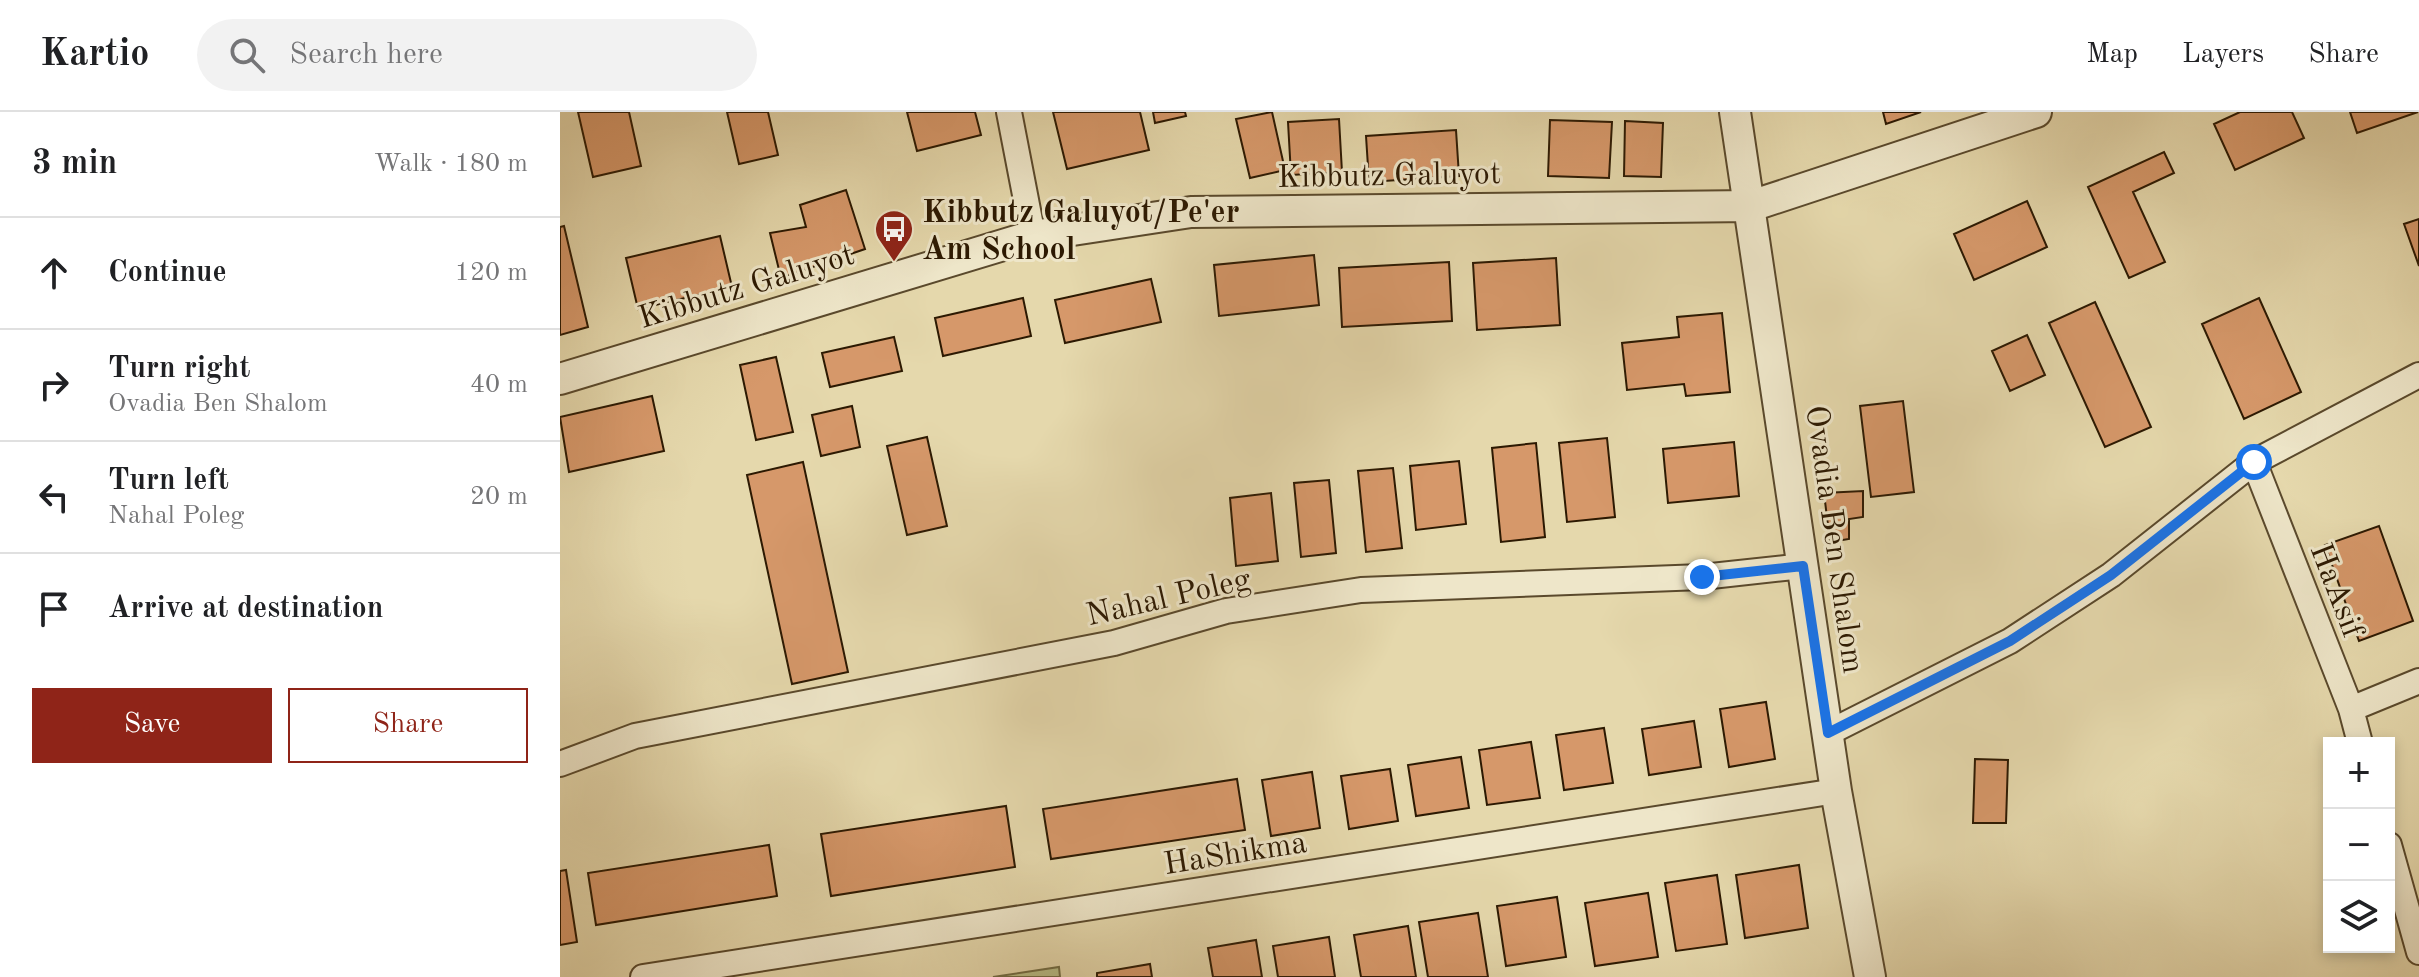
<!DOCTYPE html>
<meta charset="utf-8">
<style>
:root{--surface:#fff;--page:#f2f2f2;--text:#202124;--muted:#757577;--line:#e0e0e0;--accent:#8f2418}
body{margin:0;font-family:"Old Standard TT",serif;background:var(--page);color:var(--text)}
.controls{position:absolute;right:24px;bottom:24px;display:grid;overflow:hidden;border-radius:0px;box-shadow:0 4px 12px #0003}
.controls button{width:72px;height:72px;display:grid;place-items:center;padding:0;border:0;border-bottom:2px solid var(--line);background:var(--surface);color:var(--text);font:40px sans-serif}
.stop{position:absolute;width:24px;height:24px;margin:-18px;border:6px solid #1a73e8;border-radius:50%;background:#fff}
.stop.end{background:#1a73e8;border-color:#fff;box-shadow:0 2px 8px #0008}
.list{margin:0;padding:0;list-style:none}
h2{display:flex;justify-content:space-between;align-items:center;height:104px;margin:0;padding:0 32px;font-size:34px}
h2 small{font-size:26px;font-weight:400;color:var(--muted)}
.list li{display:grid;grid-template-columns:52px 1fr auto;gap:24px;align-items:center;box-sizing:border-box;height:112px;padding:0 32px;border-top:2px solid var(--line)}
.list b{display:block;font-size:30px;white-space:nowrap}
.list p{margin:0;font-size:26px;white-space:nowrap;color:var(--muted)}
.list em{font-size:26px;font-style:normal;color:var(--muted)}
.actions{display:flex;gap:16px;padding:24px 32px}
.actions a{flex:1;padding:18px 0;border:2px solid var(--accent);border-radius:0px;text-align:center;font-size:28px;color:var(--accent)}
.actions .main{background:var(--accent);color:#fff}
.icon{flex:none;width:44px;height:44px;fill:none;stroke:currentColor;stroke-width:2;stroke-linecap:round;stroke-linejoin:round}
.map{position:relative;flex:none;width:1859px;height:865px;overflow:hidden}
header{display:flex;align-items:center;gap:48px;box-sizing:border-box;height:112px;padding:0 40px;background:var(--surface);border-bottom:2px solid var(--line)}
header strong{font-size:38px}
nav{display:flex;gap:44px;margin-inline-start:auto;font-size:28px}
.search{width:560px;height:72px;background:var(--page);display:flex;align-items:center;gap:20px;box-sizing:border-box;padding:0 28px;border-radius:44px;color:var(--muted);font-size:30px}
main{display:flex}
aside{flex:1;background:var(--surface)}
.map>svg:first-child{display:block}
.green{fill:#b8be87;stroke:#726c44;stroke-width:2}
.building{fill:#d6986a;stroke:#2c1902;stroke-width:2}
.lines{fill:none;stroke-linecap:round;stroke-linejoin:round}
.minor-casing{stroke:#5a492c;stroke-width:28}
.tertiary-casing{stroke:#5a492c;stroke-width:34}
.minor{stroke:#eee6c9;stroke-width:24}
.tertiary{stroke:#eee6c9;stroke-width:30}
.route{stroke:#1a73e8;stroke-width:10}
.labels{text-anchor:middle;stroke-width:6;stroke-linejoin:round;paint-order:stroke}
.street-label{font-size:32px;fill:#2c1902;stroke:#eee6c9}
.poi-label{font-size:32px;font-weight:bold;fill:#2c1902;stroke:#eee6c9;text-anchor:start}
</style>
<header>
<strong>Kartio</strong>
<div class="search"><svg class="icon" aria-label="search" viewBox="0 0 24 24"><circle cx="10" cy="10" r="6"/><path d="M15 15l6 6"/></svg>Search here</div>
<nav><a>Map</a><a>Layers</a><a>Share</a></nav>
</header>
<main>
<aside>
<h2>3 min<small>Walk · 180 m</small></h2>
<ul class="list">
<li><svg class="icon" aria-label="ahead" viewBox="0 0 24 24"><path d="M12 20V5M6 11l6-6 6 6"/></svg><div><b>Continue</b></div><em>120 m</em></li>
<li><svg class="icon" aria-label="right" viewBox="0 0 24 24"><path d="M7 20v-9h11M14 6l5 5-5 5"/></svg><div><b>Turn right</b><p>Ovadia Ben Shalom</p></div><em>40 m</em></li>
<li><svg class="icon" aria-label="left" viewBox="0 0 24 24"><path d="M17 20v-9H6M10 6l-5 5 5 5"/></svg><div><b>Turn left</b><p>Nahal Poleg</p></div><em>20 m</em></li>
<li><svg class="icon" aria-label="arrive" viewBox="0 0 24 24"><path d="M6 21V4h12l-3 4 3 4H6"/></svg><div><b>Arrive at destination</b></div></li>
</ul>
<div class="actions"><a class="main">Save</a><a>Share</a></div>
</aside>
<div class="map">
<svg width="1859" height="865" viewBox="0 0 1859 865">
<rect width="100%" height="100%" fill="#e5d8ac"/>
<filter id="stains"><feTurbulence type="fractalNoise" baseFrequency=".0025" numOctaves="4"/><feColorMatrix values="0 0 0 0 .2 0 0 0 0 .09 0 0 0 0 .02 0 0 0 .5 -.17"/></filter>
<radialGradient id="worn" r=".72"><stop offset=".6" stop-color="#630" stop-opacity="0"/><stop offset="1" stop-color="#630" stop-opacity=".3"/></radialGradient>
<path class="green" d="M499,855L500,865H433Z"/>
<path class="building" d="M18,0H69L81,54L33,65Z
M167,0H208L218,43L179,52Z
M347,0H415L421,23L357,39Z
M493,0H580L589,38L507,57Z
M593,0H625L626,4L595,11Z
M712,0L725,58L690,66L676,7Z
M1323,0H1361L1326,12Z
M1680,0H1732L1744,26L1675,58L1654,12Z
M1790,0H1858L1797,21Z
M779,7L782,60L731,63L728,10Z
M990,8L1052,10L1049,66L988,64Z
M1065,9L1103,11L1101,65L1064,64Z
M896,18L899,64L809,70L806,24Z
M1604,40L1614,61L1573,80L1605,150L1569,166L1528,75Z
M286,78L305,137L221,166L210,121L246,115L240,93Z
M1467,89L1487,135L1414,168L1394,122Z
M1859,107V154L1844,112Z
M4,114L28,215L0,223V115Z
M160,124L172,175L78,197L66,146Z
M754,143L759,193L659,204L654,153Z
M996,146L1000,213L917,218L913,151Z
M889,150L892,209L782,215L779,156Z
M591,167L601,210L505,231L495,188Z
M463,186L471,224L383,244L375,206Z
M1699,186L1741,280L1684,307L1642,212Z
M1535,190L1591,315L1545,335L1489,211Z
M1162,201L1170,280L1126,284L1124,272L1067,278L1062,231L1119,225L1117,205Z
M1467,223L1485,263L1450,279L1432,239Z
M334,225L342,259L270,275L262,241Z
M216,245L233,320L196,328L180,253Z
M92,284L104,339L9,360L0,305Z
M1343,289L1354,380L1311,385L1300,294Z
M292,294L300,335L261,344L252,303Z
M367,325L387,414L347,423L327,334Z
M1047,326L1055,405L1007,410L999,331Z
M1174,330L1179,384L1108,391L1103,337Z
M976,331L985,425L941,430L932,336Z
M899,349L906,412L856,418L850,354Z
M243,350L288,560L232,572L187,363Z
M833,356L842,436L806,440L798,359Z
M769,368L776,441L741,445L734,371Z
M1303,379V405L1289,407V427L1270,430L1264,381Z
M711,381L718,449L676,454L670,386Z
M1819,414L1853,509L1799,529L1765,433Z
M1206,590L1215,647L1169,655L1160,597Z
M1134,609L1141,655L1089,663L1082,617Z
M1044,616L1053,671L1004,678L996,623Z
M971,630L980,686L927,693L919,638Z
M901,645L909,696L856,704L848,653Z
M1415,647L1448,648L1446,711H1413Z
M830,657L838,709L789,717L781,664Z
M752,660L760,716L711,724L702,668Z
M677,667L685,718L491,747L483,697Z
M446,694L455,755L271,784L261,722Z
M209,733L217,784L36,813L28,761Z
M1239,753L1248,816L1185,826L1176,763Z
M6,758L17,830L0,833V759Z
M1157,763L1167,832L1116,839L1105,771Z
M1088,781L1098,845L1035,854L1025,791Z
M997,785L1006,845L946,854L937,794Z
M918,801L928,865H868L859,810Z
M848,814L856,865H801L794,823Z
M769,825L775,865H718L713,834Z
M696,828L702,865H653L648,836Z
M590,852L592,865H537V861Z"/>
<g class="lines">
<defs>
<path id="minor" d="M449,0L473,124
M1694,350L1791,597L1800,631
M1791,597L1859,569
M1268,621L1450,529L1551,463L1694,350L1859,263
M0,652L75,624L554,531L666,499L801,478L1142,465L1243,454
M1829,733L1859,840
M83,865L1276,679"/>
<path id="tertiary" d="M1175,0L1276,679L1310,865
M0,267L473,124L631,100L1191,94L1476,0"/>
</defs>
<use href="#minor" class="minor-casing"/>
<use href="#tertiary" class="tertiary-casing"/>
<use href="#minor" class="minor"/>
<use href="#tertiary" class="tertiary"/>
</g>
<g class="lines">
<path class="route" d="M1142,465L1243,454L1268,621L1450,529L1551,463L1694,350"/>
</g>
<defs>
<symbol id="bus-pin" viewBox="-11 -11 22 30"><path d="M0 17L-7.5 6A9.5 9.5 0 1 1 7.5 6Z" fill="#8f2418" stroke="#eee6c9"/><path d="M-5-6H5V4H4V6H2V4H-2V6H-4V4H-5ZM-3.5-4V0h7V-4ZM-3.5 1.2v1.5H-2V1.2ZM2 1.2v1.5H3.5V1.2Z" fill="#fff"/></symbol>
</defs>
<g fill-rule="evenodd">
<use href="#bus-pin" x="312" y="95" width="44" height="60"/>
</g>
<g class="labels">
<g class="street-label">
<text transform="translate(829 62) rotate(-1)" y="11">Kibbutz Galuyot</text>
<text transform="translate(186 173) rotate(-17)" y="11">Kibbutz Galuyot</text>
<text transform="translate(1276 427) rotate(82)" y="11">Ovadia Ben Shalom</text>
<text transform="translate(1778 478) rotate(69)" y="11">HaAsif</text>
<text transform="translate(608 484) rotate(-13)" y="11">Nahal Poleg</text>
<text transform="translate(675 740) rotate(-9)" y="11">HaShikma</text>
</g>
<g class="poi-label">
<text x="362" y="110">Kibbutz Galuyot/Pe'er<tspan x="362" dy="37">Am School</tspan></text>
</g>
</g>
<rect width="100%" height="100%" filter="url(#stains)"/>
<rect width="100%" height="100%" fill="url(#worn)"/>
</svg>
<div class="controls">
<button>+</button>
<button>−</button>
<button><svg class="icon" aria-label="layers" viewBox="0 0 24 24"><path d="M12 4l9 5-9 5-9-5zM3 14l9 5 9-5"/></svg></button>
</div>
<div class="stop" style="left:1694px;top:350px"></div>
<div class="stop end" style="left:1142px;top:465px"></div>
</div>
</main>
